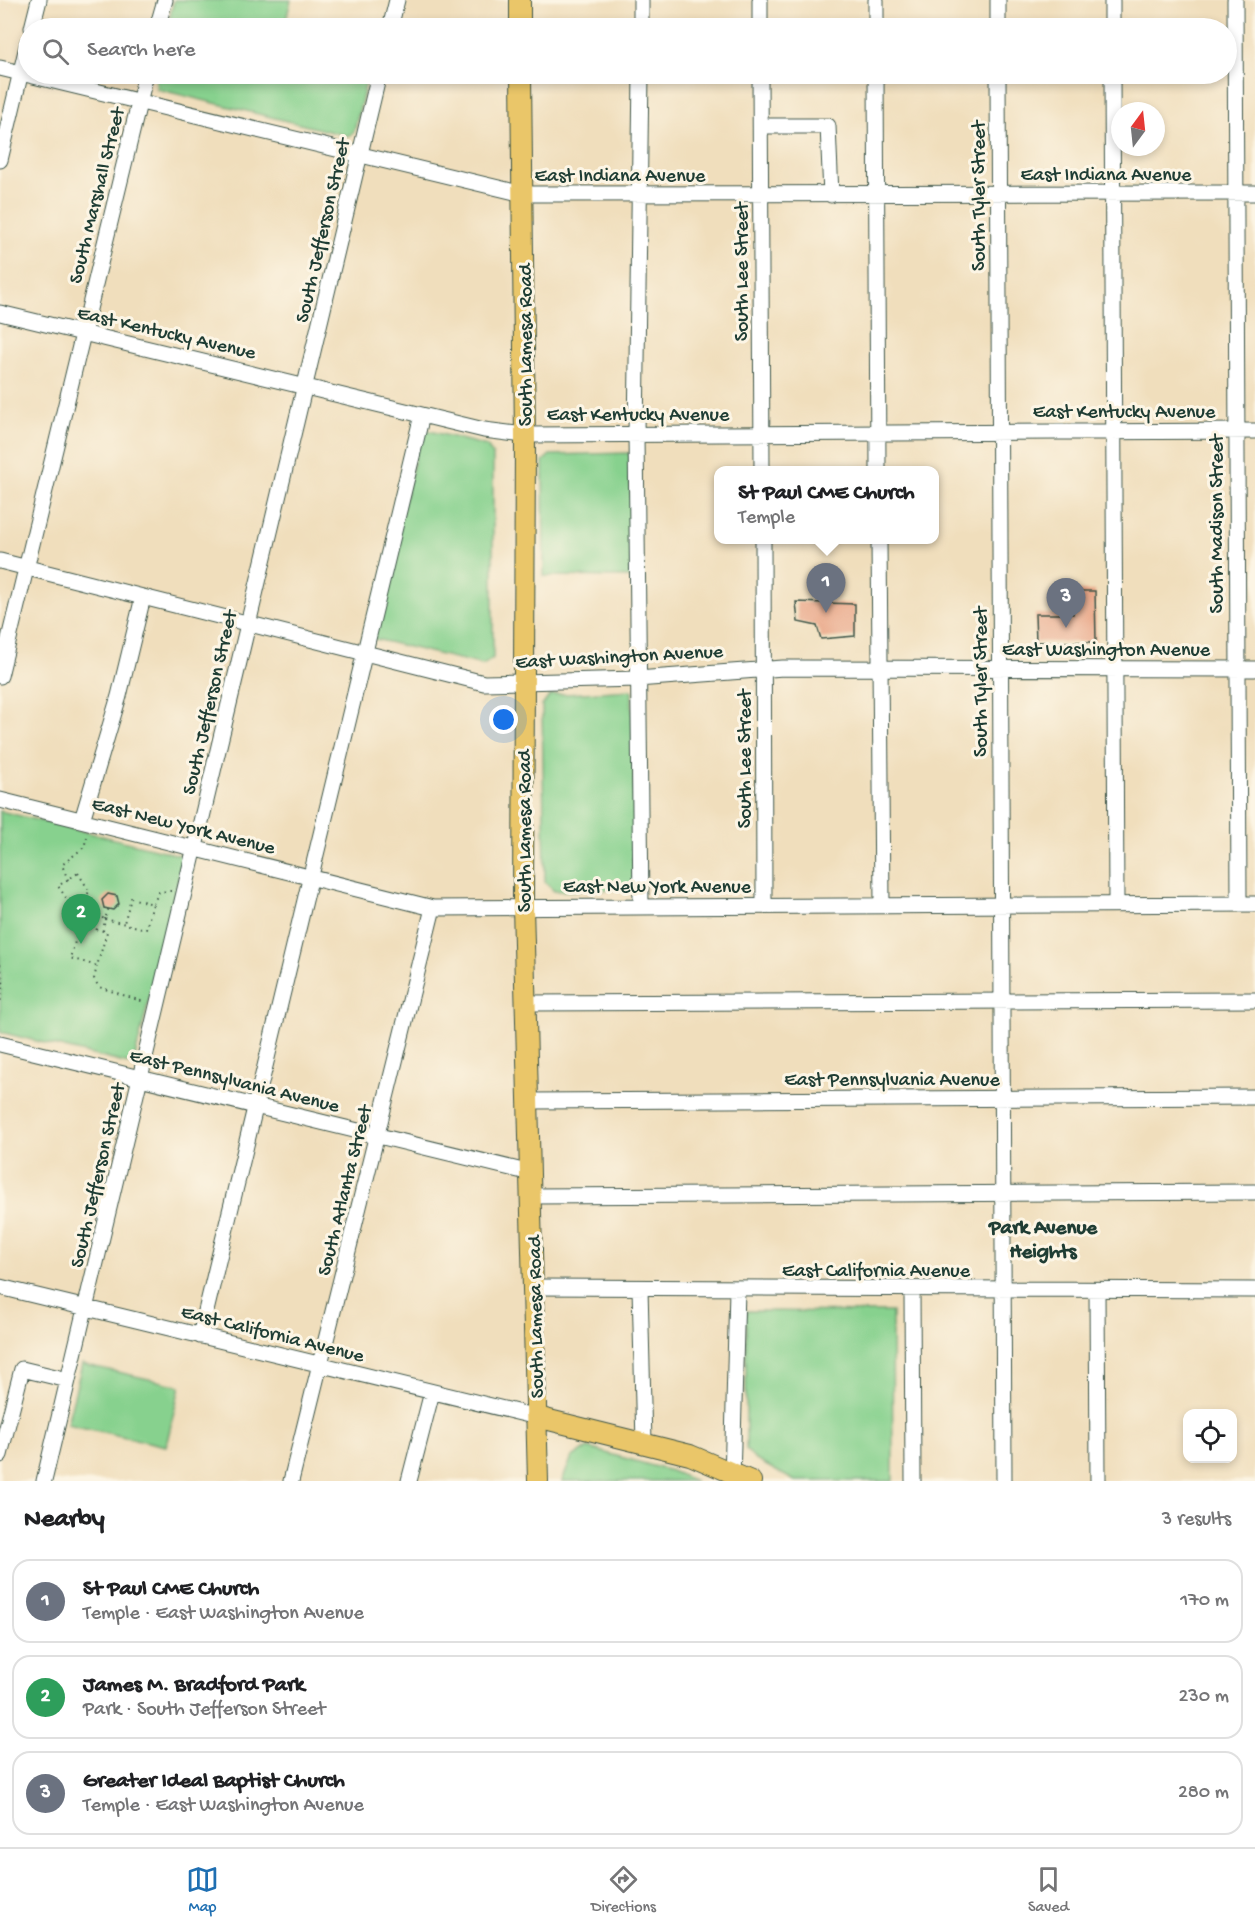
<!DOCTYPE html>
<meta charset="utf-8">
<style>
:root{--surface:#fff;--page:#f2f2f2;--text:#202124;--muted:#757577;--line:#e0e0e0;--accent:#1f6fb2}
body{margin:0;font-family:"Gochi Hand",sans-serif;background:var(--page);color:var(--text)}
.controls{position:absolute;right:18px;bottom:18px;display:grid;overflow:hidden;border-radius:12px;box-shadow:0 3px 9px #0003}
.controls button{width:54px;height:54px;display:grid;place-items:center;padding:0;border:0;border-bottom:2px solid var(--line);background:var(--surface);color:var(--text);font:30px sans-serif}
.compass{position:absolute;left:1111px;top:102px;width:54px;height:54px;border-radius:50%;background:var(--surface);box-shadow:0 3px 9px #0003;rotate:15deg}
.you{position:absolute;left:504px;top:720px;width:21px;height:21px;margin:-15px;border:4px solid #fff;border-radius:50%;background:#1a73e8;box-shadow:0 0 0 9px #1a73e833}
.badge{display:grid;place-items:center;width:39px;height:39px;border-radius:50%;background:var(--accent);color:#fff;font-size:20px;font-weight:700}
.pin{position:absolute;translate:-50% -50px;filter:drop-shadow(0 2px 3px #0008)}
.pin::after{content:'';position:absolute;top:32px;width:21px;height:18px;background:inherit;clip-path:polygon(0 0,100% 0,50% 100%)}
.popup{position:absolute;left:714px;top:466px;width:225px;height:78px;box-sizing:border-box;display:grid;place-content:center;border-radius:12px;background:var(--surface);filter:drop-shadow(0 2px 4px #0005);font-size:20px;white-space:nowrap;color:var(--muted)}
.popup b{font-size:22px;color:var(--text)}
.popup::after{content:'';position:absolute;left:50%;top:100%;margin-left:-12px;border:12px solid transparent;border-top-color:var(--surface)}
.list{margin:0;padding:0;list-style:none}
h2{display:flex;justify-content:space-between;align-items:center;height:78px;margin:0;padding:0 24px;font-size:26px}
h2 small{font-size:20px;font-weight:400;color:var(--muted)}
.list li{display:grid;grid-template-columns:39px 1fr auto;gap:18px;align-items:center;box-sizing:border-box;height:84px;margin:0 12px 12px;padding:0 12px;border:2px solid var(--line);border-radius:18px}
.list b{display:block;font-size:22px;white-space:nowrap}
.list p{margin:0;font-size:20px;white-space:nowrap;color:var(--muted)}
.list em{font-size:20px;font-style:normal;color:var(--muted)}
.icon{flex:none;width:33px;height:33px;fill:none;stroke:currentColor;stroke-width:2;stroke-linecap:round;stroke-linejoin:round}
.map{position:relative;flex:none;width:1255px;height:1481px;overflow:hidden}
.search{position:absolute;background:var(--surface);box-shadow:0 3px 9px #0003;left:18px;right:18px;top:18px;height:66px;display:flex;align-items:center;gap:15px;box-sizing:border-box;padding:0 21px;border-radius:33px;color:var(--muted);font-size:22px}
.sheet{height:366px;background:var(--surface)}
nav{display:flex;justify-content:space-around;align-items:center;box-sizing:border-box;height:84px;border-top:2px solid var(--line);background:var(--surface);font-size:16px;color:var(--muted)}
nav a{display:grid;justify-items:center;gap:3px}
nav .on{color:var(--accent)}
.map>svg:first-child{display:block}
.green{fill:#87d18e;stroke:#538761;stroke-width:1.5}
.building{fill:#e8a282}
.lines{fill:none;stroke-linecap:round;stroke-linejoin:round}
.minor-casing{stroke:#3e5548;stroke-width:17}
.major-casing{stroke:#3e5548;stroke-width:22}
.path{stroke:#3e5548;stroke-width:2;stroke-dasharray:1.5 4.5;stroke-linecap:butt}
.minor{stroke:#fff;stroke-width:15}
.major{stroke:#eac669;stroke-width:20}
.labels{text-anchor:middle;stroke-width:6;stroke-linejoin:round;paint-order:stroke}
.street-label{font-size:20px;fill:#1f3d34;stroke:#fcf5e5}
.neighbourhood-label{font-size:21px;font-weight:bold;fill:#1f3d34;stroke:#fcf5e5}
</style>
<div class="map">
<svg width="1255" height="1481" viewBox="0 0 1255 1481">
<rect width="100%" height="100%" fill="#fcf5e5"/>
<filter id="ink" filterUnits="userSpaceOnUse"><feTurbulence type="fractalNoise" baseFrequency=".0167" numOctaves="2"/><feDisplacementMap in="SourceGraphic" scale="12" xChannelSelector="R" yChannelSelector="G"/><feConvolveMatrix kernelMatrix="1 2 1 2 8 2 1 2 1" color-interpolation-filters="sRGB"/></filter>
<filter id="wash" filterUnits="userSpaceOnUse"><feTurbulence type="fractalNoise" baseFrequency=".008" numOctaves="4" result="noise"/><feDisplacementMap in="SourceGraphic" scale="24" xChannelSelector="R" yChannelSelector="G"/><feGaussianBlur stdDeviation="1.35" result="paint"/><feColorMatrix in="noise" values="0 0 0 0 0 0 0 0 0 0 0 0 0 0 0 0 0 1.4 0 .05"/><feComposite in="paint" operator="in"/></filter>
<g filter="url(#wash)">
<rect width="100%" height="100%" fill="#f0debc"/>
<path class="green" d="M174,0H291L284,28H167Z
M155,74H368L354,132L348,136L157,89Z
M422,429L487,446L493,455V658L483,665L371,638Z
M630,453L632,577L544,576L543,461L550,455Z
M632,690L636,889L554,891L545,882L542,706L550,695Z
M0,811L184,856L133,1065L0,1032Z
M746,1311L892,1312L893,1481H795L754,1459L746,1449Z
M82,1364L180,1386L166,1446L67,1424Z
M588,1448L671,1471L695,1481H562L572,1457Z"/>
<g id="blocks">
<path class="building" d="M1074,591H1095L1096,642H1036L1035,614H1073Z
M796,602L855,604V636L821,639L817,626L798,622Z
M108,894L117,896L119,904L113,910L104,908L102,900Z"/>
</g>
</g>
<g filter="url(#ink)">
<use href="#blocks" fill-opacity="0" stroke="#3e5548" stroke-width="1.5"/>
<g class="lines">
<defs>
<path id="minor" d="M760,0V28
M876,0V28
M1112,0V28
M1235,0L1239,904
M32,28L39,0
M157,28L165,0
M390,28L397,0
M641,28V0
M998,28V0
M0,68L523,194L1255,193
M641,74L636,434L641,906
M760,74L762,470
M876,74L878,470
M998,74L1004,1481
M1112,74L1116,904
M761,126H828L831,195
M0,160L28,42
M0,313L484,430L524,435L1255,431
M763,540L764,905
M879,540L882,905
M0,561L484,683L637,679L783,668L1255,669
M0,676L146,74
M0,800L433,908L1255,904
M82,820L119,696L143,597
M526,1003L1255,1000
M0,1044L531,1173
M529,1101L1255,1097
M531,1196L1255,1192
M0,1287L537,1417
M534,1287L1255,1290
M640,1288L644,1443
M912,1290L913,1481
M1097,1290L1098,1481
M200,1336L422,415
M0,1455L22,1369L68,1380
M44,1481L379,74
M291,1481L433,908
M409,1481L432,1392
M732,1481L737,1289"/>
<path id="major" d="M520,0V28
M521,74L525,439L523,906L538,1481
M537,1417L690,1455L751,1481"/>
</defs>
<use href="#minor" class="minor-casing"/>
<use href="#major" class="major-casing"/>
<path class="path" d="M78,873L90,892L71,905L58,886Z
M68,880L62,865L84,847L87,837
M80,899L92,914L105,919L109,907
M153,904L159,892L171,891
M103,931L80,925L70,958L97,966L107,932L103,931L105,919L146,929L153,904L131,898L124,923
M0,964L4,987L0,1002
M97,966L94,979L99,987L144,1002"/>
<use href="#minor" class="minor"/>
<use href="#major" class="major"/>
</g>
</g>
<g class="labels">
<g class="street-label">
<text x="1106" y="180">East Indiana Avenue</text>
<text x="620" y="181">East Indiana Avenue</text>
<text transform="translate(95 195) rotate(-76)" y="7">South Marshall Street</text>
<text transform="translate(977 196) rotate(-90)" y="7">South Tyler Street</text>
<text transform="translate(321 230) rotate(-77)" y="7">South Jefferson Street</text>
<text transform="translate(740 272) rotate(-90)" y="7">South Lee Street</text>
<text transform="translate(167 331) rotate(13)" y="7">East Kentucky Avenue</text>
<text transform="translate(524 345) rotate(-90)" y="7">South Lamesa Road</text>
<text x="1124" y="417">East Kentucky Avenue</text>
<text x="638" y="420">East Kentucky Avenue</text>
<text transform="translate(1215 524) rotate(-90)" y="7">South Madison Street</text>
<text x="1106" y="655">East Washington Avenue</text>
<text transform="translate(619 655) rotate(-3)" y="7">East Washington Avenue</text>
<text transform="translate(979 682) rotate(-90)" y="7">South Tyler Street</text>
<text transform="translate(208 702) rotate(-77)" y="7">South Jefferson Street</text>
<text transform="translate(743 759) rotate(-90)" y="7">South Lee Street</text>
<text transform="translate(184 824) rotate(14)" y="7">East New York Avenue</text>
<text transform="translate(523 831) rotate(-90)" y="7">South Lamesa Road</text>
<text x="657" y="892">East New York Avenue</text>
<text x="892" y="1085">East Pennsylvania Avenue</text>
<text transform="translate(235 1079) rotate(14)" y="7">East Pennsylvania Avenue</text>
<text transform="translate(96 1175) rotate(-77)" y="7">South Jefferson Street</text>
<text transform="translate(343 1190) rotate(-76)" y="7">South Atlanta Street</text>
<text x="876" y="1276">East California Avenue</text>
<text transform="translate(534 1317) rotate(-91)" y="7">South Lamesa Road</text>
<text transform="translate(273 1332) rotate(14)" y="7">East California Avenue</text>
</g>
<g class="neighbourhood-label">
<text x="1043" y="1233">Park Avenue<tspan x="1043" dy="24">Heights</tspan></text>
</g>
</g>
</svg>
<div class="controls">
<button><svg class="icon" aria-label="locate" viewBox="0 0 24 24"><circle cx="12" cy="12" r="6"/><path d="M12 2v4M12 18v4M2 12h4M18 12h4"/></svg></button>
</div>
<svg class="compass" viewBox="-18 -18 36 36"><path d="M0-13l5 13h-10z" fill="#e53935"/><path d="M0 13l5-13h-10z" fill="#757577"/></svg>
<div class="you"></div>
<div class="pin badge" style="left:826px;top:613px;background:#6b7280">1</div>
<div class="popup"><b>St Paul CME Church</b>Temple</div>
<div class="pin badge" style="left:81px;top:944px;background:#2e9e5b">2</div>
<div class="pin badge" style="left:1066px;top:628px;background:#6b7280">3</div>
<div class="search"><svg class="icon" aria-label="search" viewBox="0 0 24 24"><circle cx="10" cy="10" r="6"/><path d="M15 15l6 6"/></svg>Search here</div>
</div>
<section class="sheet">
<h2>Nearby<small>3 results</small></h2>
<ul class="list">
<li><span class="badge" style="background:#6b7280">1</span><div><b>St Paul CME Church</b><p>Temple · East Washington Avenue</p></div><em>170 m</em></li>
<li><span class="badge" style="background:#2e9e5b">2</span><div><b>James M. Bradford Park</b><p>Park · South Jefferson Street</p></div><em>230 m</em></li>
<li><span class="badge" style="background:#6b7280">3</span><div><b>Greater Ideal Baptist Church</b><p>Temple · East Washington Avenue</p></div><em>280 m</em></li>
</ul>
</section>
<nav>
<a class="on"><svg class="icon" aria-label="map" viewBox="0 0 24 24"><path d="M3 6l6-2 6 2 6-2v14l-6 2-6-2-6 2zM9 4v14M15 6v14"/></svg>Map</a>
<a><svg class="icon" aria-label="directions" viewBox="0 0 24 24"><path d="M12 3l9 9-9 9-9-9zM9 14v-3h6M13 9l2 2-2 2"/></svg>Directions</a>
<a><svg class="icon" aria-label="saved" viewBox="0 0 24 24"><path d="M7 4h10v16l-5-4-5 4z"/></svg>Saved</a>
</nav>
